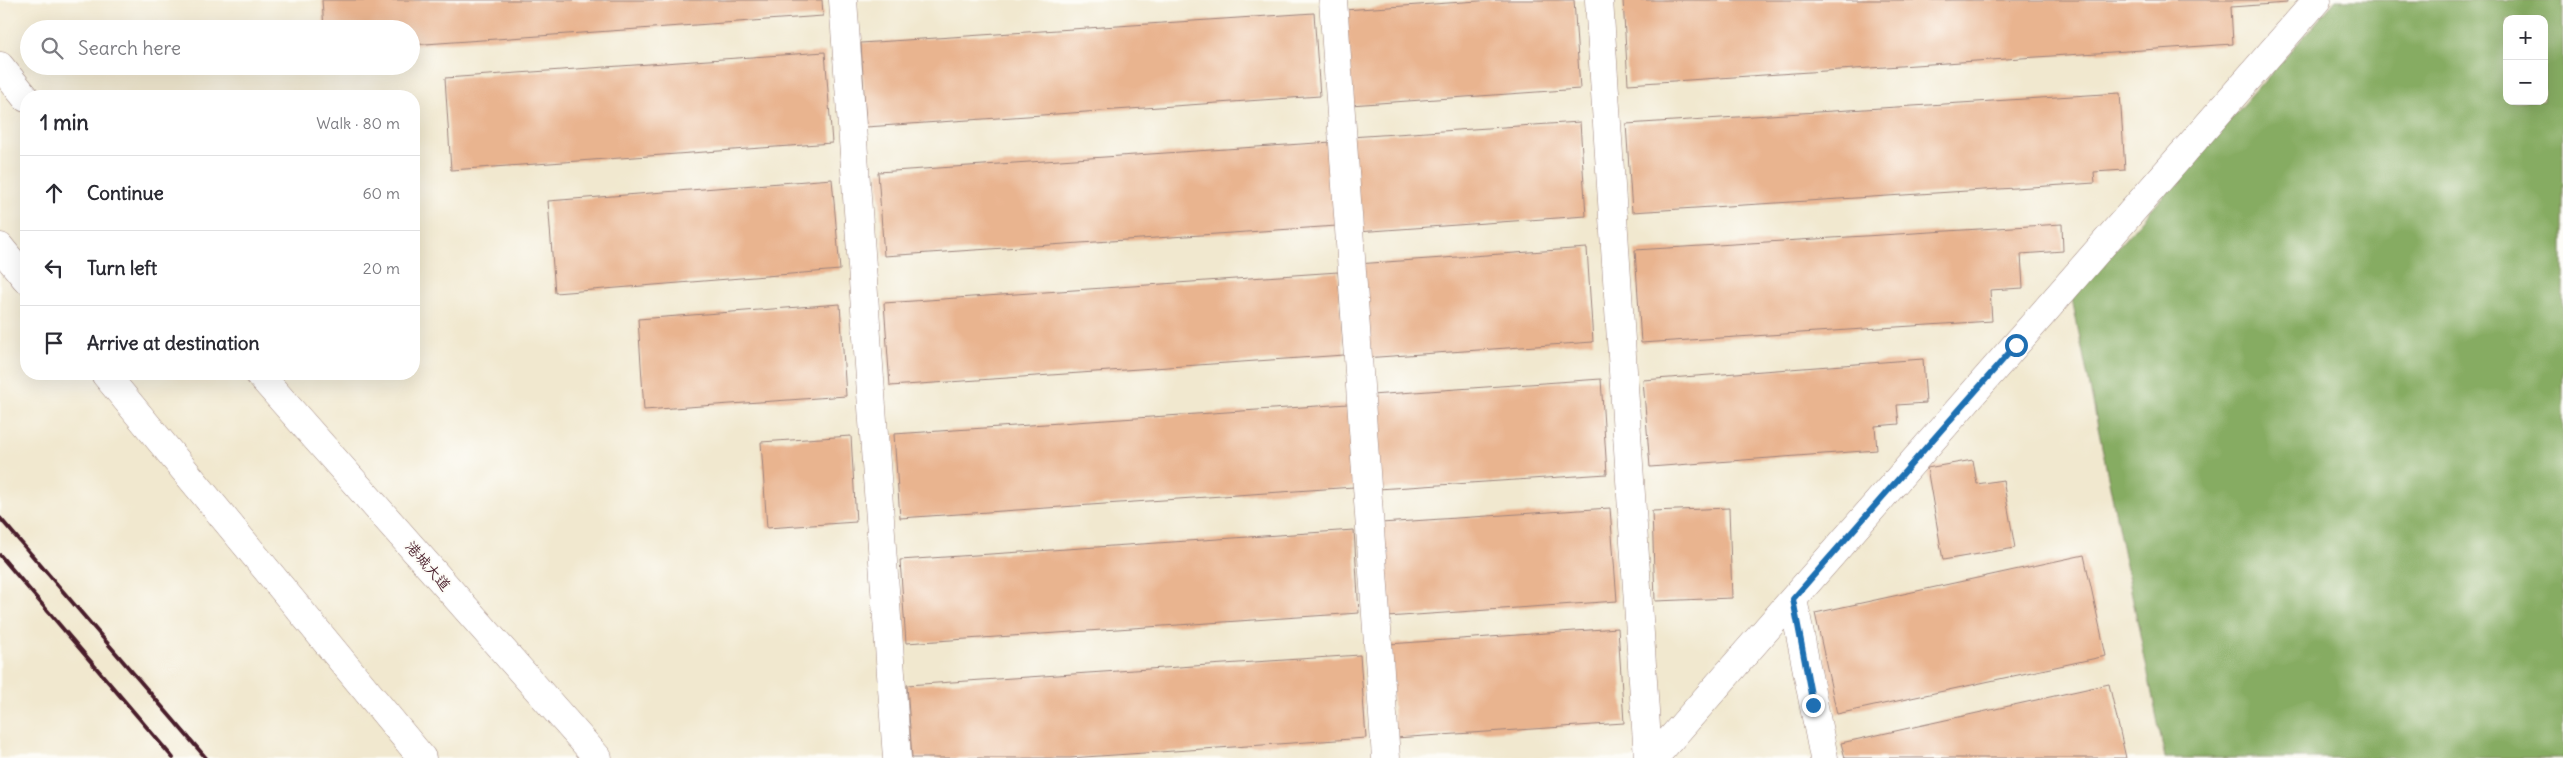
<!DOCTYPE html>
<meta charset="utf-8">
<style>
:root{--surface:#fff;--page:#f7f7f7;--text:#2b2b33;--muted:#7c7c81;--line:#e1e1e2}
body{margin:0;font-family:Delius,"LXGW WenKai TC",sans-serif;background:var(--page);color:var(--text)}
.controls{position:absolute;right:15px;top:15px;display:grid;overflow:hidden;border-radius:10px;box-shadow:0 5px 20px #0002}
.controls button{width:45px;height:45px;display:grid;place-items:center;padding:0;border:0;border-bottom:1px solid var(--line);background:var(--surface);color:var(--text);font:25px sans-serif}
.stop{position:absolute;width:15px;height:15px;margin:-11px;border:4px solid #1f6fb2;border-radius:50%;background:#fff}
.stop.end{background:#1f6fb2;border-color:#fff;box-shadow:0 1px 5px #0008}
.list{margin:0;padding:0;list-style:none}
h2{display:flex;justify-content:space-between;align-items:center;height:65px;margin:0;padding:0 20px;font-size:21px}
h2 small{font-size:16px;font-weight:400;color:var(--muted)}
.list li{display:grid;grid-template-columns:32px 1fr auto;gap:15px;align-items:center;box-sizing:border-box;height:75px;padding:0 20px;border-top:1px solid var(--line)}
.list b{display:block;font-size:19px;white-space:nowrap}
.list em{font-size:16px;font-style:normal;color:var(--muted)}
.icon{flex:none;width:28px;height:28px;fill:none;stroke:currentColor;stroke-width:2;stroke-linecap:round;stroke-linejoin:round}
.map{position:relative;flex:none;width:2563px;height:758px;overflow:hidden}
.search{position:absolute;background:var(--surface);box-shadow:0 5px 20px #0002;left:20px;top:20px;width:400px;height:55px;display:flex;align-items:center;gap:12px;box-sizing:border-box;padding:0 18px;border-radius:28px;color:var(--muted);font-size:19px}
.panel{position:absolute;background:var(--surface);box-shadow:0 5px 20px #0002;left:20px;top:90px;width:400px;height:290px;border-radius:20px}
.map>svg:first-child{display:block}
.forest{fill:#86ac62;stroke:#686646;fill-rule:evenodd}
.building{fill:#e9b48f}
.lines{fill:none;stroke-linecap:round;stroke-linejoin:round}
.minor-casing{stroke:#9e847d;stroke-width:29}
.major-casing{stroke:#9e847d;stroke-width:29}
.minor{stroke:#fff;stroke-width:28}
.major{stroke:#fff;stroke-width:28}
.rail{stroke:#4a1f2b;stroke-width:4}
.route{stroke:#1f6fb2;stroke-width:6}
.labels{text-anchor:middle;stroke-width:4;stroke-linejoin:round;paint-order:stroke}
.street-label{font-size:15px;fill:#4a1f2b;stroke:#fdfcf7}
</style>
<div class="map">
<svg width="2563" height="758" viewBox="0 0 2563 758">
<rect width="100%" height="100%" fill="#fdfcf7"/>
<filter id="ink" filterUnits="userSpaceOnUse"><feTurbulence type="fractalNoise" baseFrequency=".02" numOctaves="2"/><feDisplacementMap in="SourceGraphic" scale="10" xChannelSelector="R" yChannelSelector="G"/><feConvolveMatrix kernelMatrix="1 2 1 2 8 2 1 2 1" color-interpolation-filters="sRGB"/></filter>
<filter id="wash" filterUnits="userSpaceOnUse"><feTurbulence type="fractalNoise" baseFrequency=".0096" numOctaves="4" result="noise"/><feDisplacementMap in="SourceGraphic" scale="20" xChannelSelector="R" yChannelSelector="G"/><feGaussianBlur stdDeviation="1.12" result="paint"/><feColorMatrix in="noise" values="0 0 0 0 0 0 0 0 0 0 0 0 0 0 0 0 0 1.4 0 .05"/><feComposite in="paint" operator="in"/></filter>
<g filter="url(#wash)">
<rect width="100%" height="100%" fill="#f1e8cf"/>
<path class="forest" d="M2336,0H2563V758H2165L2072,299ZM2507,19H2544V101H2507Z"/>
<g id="blocks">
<path class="building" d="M322,0H822L823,16L411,45V29H324Z
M1493,0H1574L1580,89L1350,105L1344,10Z
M1623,0H2287V3L2231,7L2233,44L1628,84Z
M1314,13L1320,96L866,127L861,43Z
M825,52L832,143L451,170L445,78Z
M2120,93L2125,170L2094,172L2095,183L1632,212L1626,124Z
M1580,122L1586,216L1357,232L1350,137Z
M1332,142L1337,226L884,256L878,172Z
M832,179L840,270L555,293L548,201Z
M2062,224L2063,251L2021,254L2023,288L1990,290L1992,321L1641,343L1635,250Z
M1587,248L1593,342L1364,358L1357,264Z
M1338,272L1344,355L890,386L884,303Z
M840,304L846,396L644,410L638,319Z
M1923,359L1926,403L1897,405L1899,424L1875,426L1877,450L1650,467L1643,380Z
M1601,379L1607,474L1378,489L1371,395Z
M1348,404L1354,487L900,518L894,434Z
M851,436L856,522L767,528L761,442Z
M1973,460L1977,484L2003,480L2015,548L1943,560L1927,468Z
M1610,508L1617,601L1387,617L1381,523Z
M1729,508L1732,598L1655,601L1652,511Z
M1354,530L1359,613L906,643L900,560Z
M2084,555L2106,656L1837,714L1815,613Z
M1618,628L1624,723L1395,738L1389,644Z
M1360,655L1366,738L1070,758H912L907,685Z
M2109,684L2126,758H1845L1841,743Z"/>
</g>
</g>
<g filter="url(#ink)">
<use href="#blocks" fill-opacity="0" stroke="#9e847d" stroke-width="1"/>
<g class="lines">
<defs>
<path id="minor" d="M843,0L897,758
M1333,0L1386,758
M1599,0L1648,758
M1793,599L1824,758
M1654,758L2317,0"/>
<path id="major" d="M0,66L26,98
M0,247L26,279
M105,374L422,758
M259,374L598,758"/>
</defs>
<use href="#minor" class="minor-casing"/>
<use href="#major" class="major-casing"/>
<use href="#minor" class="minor"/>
<use href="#major" class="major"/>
<path class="rail" d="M0,518L206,758
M0,555L173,758"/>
</g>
</g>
<g class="lines" filter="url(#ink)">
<path class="route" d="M1813,705L1793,599L2016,345"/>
</g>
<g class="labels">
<g class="street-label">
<text transform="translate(428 566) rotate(49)" y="5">港城大道</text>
</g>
</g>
</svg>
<div class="controls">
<button>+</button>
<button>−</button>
</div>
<div class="stop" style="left:2016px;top:345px"></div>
<div class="stop end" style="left:1813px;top:705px"></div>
<div class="search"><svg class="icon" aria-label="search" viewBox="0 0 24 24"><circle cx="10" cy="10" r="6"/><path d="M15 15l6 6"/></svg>Search here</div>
<section class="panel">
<h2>1 min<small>Walk · 80 m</small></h2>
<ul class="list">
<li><svg class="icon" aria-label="ahead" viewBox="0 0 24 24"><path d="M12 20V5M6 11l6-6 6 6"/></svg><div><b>Continue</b></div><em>60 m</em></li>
<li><svg class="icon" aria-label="left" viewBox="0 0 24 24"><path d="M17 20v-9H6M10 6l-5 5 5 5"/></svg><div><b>Turn left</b></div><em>20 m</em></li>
<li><svg class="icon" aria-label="arrive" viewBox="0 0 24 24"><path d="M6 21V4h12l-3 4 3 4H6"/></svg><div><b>Arrive at destination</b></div></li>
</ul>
</section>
</div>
